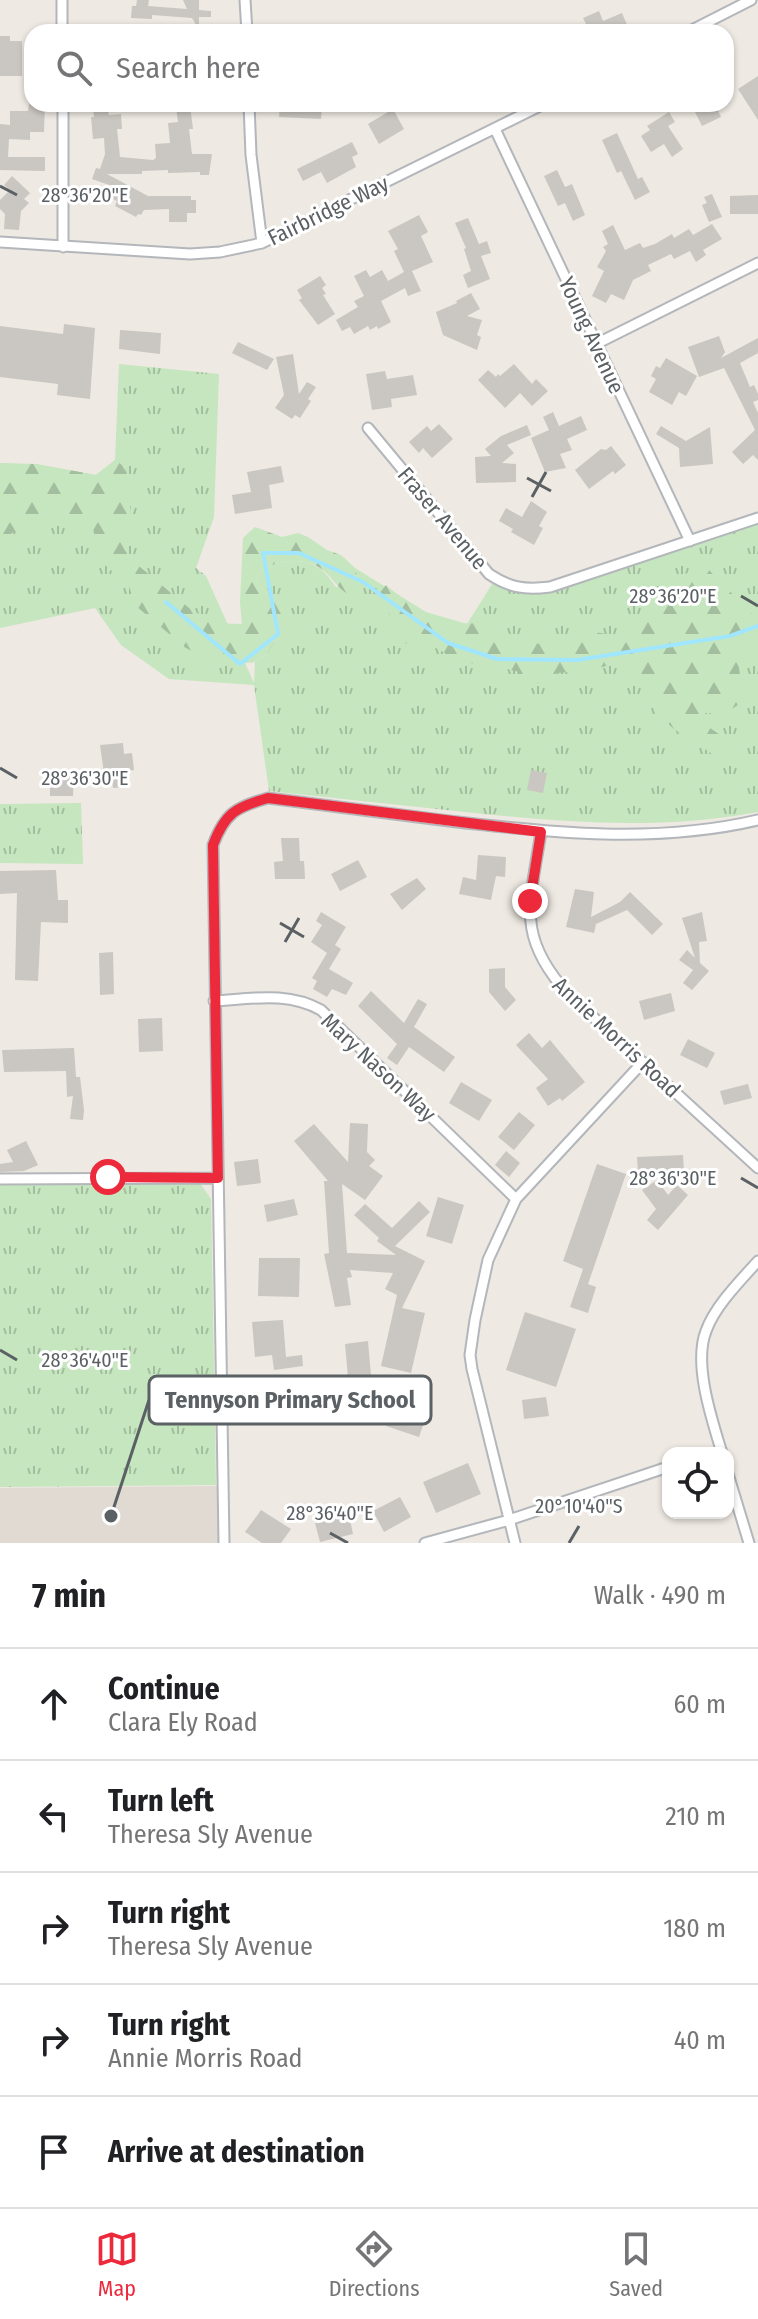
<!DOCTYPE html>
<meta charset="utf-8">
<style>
:root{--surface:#fff;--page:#f6f6f6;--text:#202124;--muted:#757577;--line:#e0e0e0;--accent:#ec2a3c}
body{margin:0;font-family:"Fira Sans Condensed",sans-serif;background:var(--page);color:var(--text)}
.controls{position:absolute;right:24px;bottom:24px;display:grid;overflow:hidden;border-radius:16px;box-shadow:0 2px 6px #0004}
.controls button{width:72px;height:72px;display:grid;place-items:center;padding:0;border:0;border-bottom:2px solid var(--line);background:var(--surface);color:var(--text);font:40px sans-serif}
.stop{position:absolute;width:24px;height:24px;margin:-18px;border:6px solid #ec2a3c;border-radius:50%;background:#fff}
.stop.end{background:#ec2a3c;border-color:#fff;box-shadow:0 2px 8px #0008}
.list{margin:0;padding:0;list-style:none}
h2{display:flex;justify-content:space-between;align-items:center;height:104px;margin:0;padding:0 32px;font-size:34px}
h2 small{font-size:26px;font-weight:400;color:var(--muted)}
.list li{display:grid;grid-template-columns:52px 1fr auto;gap:24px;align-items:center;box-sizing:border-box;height:112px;padding:0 32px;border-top:2px solid var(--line)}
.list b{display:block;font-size:30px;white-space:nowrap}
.list p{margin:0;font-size:26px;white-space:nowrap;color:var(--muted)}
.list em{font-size:26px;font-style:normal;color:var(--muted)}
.icon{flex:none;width:44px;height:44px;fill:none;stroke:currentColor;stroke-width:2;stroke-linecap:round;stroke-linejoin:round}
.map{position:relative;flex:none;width:758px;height:1543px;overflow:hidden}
.search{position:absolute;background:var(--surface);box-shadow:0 2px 6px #0004;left:24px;right:24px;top:24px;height:88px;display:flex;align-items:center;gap:20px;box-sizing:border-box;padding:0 28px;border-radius:24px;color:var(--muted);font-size:30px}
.sheet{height:664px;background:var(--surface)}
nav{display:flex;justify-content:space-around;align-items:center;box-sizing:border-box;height:112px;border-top:2px solid var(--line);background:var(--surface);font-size:22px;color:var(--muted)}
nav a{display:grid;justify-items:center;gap:4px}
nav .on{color:var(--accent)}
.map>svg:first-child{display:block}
.education{fill:#e0dad3}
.grass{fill:url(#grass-tufts)}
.forest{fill:url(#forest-firs)}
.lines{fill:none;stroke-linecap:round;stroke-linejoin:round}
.stream{stroke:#a1e6ff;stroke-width:4}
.building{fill:#cac6c1}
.street-casing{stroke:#b3b6ba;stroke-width:13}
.street{stroke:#fff;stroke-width:9}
.route{stroke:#ec2a3c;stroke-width:10}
.ticks{fill:none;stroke:#5a6063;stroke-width:3}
.labels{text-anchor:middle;stroke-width:6;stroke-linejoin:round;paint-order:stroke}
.street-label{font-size:22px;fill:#5a6063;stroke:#fff}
.ticks-label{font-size:20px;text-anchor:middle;fill:#5a6063;stroke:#fff;stroke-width:6;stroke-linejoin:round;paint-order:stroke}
.leader{fill:none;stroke:#5a6063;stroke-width:3}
.callout-dot{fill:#5a6063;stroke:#fff;stroke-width:3}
.callout{fill:#fff;stroke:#5a6063;stroke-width:3}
.callout-label{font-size:24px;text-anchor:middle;font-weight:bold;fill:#5a6063}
</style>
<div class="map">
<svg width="758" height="1543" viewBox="0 0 758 1543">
<defs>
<pattern id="grass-tufts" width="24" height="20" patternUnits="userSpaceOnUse" patternTransform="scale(2)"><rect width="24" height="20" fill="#c5e6be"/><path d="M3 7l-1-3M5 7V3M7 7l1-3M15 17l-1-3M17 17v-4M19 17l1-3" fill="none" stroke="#a3be9e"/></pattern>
<pattern id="forest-firs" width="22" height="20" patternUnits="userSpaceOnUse" patternTransform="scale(2)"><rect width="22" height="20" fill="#c5e6be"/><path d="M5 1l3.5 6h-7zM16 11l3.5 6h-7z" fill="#a3be9e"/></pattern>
</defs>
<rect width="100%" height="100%" fill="#eee9e2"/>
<path class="education" d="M221,1486L222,1543H0V1488Z"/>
<path class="grass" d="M119,364L219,374L214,517L196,568L206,576L254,683L255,662L267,654L282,604L257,586L258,572C276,561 301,556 319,568C326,572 331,581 336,587L360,585L355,568L426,612L467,624L494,581C512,593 528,593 549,591L758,522V812C657,831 557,822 456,811C393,804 331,798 269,791L254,685L169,679L121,645L95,608L0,628V463L38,465L96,475L115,460Z
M81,803L83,864L0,863V804Z
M198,1180L211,1199L216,1485L0,1487V1181Z"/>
<path class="forest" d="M115,460L125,467L131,512L125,560L140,567L189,608L213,623L242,624L240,603L243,538L255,527L282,537L298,533L308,537L327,550L341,555L355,568L360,585L349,595C336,587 331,575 320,568C302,556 275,561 258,572L257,586L282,604L284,625L267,654L255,662L221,666L186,648L136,606L128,584L107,567L97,546L91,520L64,513L23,527L0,540V463L37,464L96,475Z
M708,569L758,620V637L737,655L744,701L724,714L704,713L706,725L720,735L730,757L722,768L711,753L674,729L655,712L650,700V679L622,662L586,671L557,673L522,691L511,683L519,672L496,666L461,662L416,637L410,645L400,641L399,622L374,600L386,585C410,606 446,627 478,623L551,648L579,645L594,632L638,639L653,600L684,574Z"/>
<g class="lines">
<path class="stream" d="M166,602L240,664L278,634L263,553H299L363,582L448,643L497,659L577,660L730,636L758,626"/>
</g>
<path class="building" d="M137,0H149L148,6L187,9L183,0H199V10L211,11V17H199V30L192,18L152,15V19L131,18L132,6H136Z
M599,11L603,21L622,13L630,32H590L583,18Z
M0,36H10V41H22V76H0Z
M758,76V120L738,89Z
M29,104H45L44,132H30V140L9,139L8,157H45V171L0,170V124L10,125V111H28Z
M280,104H322L321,119L279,117Z
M691,104H715L721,117L702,126Z
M190,105L193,129H189L192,154H212L209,175H200V172L168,173V170L142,171V174H107L148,196H191V200H196V213H187V222H169V209L144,210L141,215L138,214L136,217L115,206L117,201L107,196L112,186L92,179L96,168L100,169L105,154L104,138L93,139L91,117H94L93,108L103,107V111H108L109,115L121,114L122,129H117L120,157L153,160L156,158L155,144L170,143L168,123L178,122L176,107Z
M393,109L404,129L379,144L368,124Z
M669,112L675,122L668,126L683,149L672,157L664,144L651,152L641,136L650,130L647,126Z
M617,133L638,179L642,177L650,192L635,200L621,171L617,173L602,140Z
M352,142L358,154L352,157L356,167L327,183L321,172L303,181L297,169Z
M557,170L565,187L572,184L585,215L573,221L565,203L558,206L544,176Z
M12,176L30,193L24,199L29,203L21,211L19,230L4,229L5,214L0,209V200L10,190L4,185Z
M712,194L722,217L709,222L702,205L707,203L704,197Z
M758,195V214H730V196Z
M419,215L428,232L421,236L433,262L412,271L421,291L408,296L405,288L381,301L391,322L378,329L377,326L370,330L368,326L354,334L350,327L342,331L336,320L358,307L354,301L364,296L354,276L366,270L370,277L382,270L388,281L404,272L394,251L398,249L388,231Z
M468,218L479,244L487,241L491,253L481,256L490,279L468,288L463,275L471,271L464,249L466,248L455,223Z
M712,224L722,239L703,250L706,255L696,262L690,251L674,259L671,254L648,265L651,271L633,280L624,300L611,294L606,303L592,296L604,271L597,267L606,251L603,247L608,244L602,231L613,225L625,250L640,243L643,248L655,244L672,234L674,238L689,229L693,235Z
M320,276L326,285L322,288L326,294L323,295L335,314L318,325L299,300L302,298L297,290Z
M471,293L480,309L467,316L482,320L477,335L481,337L477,350L443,335L436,312L457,303L456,301Z
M64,324L95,328L90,399L57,395L58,384L0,377V326L63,334Z
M120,330L161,333L160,354L119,349Z
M719,336L725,352L721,358L758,338V353L740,363L750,387L754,385L758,394V400L753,402L758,413V460L753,455L743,464L732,452L755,430L724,368L699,377L688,347Z
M238,342L274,359L267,370L232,353Z
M293,354L299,394L307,382L316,387L308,399L311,401L300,418L295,415L292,419L275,408L284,395L276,357Z
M666,358L697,376L686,396L679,392L672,405L649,392L656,379L651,376L656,366L660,368Z
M514,364L532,384L536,379L548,391L532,406L520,393L505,408L478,380L488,370L496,377L498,374L500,376Z
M385,371L387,379L413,375L417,395L391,399L392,407L372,410L366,374Z
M553,412L559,426L581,416L587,430L567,439L572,450L560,454L566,468L545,472L531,438L549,430L543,417Z
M439,424L453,439L432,458L423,448L419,453L409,442L427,426L431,431Z
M527,425L531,435L507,445L514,453L502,463L516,464V482L476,483L475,457L491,456L485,449L501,436Z
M661,426L686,441L710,427L713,464L680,467L679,448L656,434Z
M611,446L626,465L615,474L613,471L589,489L575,470L601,449L606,450Z
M281,466L284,482L269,485L272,508L235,514L232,495L251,492L247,472Z
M531,501L547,512L539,526L543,528L534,545L511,532L513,529L499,521L506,508L522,517Z
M123,743L124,754L132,753L134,770L127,771L129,787L113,788L111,772L104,773L100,745Z
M531,770L547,773L543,793L527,790Z
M50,773L74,774L73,796H50Z
M281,838H299L300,861H304L305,879H275L274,862L283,861Z
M478,855L506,857L505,877L496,876L491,900L459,894L463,877L476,880Z
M358,860L367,877L340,891L331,874Z
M56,870L58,900H68V923L41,922L38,981L15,980L17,893L0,894V871Z
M417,878L426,889L402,910L390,894Z
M575,889L594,892L591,917L620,902L630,892L663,924L652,935L627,910L596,924L594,933L566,927Z
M321,912L346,927L335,945L341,949L329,969L353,983L346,995L332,989L327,997L313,989L317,981L312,978L327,953L311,942L322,925L316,921Z
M702,912L707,941L699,942L700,963L709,971L692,990L683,983L693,970L679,960L687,950L695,958L682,918Z
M113,952L114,994L100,995L99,953Z
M505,968V987L516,1000L505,1011L489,992V969Z
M371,991L404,1023L418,999L427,1004L414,1027L455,1057L444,1072L409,1047L397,1065L387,1058L397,1044L358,1006Z
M671,993L675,1011L644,1020L639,1001Z
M162,1018L163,1051L139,1052L138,1019Z
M529,1033L542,1048L550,1040L585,1082L562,1101L560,1098L548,1106L536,1088L548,1079L516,1045Z
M688,1039L715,1053L707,1068L680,1055Z
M74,1048L76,1077H80L84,1110L83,1120L70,1119L73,1096L67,1097L66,1071L4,1072L2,1050Z
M461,1082L492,1100L479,1121L449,1103Z
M748,1084L752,1098L724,1105L720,1091Z
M519,1112L535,1125L514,1150L498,1137Z
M350,1123L368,1124L367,1152L375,1160L369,1166L383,1176L365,1200L342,1184L347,1253L396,1255L377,1241L379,1238L354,1215L365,1204L392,1228L419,1201L430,1212L395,1246L425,1261L402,1308L425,1313L411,1373L381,1366L397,1295L385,1289L393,1273L350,1270L352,1277L347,1278L351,1305L335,1307L324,1254L329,1253L324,1181H328L294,1141L314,1124L348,1162Z
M26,1141L38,1165L24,1171L0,1172V1164L13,1162L7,1150Z
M506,1151L520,1163L509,1177L495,1165Z
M683,1155L684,1171L638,1173L637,1157Z
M258,1159L261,1183L237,1186L234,1162Z
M597,1164L626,1174L588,1284L596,1287L588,1313L570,1307L583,1269L563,1261Z
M657,1180L668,1195L677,1185L688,1195L658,1230L647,1220L656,1209L642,1190Z
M438,1197L464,1205L452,1244L426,1236Z
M294,1199L298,1215L267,1222L264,1205Z
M259,1258H300L299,1297L258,1296Z
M525,1312L576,1329L556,1387L506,1370Z
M283,1320L286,1357L302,1355L303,1366L274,1370L272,1355L255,1357L252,1322Z
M368,1341L371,1376L348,1378L345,1344Z
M275,1376L294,1386L281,1411L262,1400Z
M398,1391L431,1402L419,1437L386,1426Z
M546,1397L549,1416L524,1419L522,1400Z
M468,1463L481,1494L436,1513L423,1482Z
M400,1497L411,1517L384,1532L373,1511Z
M261,1510L291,1529L281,1543H262L245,1532Z
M349,1515L353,1534L320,1542L315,1523Z"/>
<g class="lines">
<defs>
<path id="street" d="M62,0V32
M245,0L247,32
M688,32L751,0
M63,104V247
M249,104L251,155L262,243
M495,129L690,541
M0,242L190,254L220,252L262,243L544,104
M596,344L758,263
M368,428L489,574C510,588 525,590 550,587L758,518
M541,832C530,904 515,936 569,995L758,1168
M214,1001C251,999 287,991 321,1010L516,1199
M0,1179L218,1178
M722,1453C712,1420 693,1364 706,1331C715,1306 740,1281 758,1261
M728,1474L749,1543
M224,1543L213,845C225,813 236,807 268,798C328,806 389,813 449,821C552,833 656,844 758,820
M425,1543L509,1520L668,1467
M515,1543L472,1369L470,1355L475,1320L488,1260L516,1199L643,1062"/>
</defs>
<use href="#street" class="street-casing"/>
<use href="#street" class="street"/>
</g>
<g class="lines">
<path class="route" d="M108,1177L218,1178L213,845C225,813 236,807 268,798L541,832L530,901"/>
</g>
<path class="ticks" d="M0,186L17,195M527,478L551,491M532,497L546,472M741,596L758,606M0,768L17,778M280,923L304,937M285,942L299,918M741,1178L758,1188M0,1350L17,1360M330,1533L348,1543M569,1543L579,1526"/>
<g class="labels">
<g class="street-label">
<text transform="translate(328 210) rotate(-26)" y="8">Fairbridge Way</text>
<text transform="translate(592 335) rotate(65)" y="8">Young Avenue</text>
<text transform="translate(443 518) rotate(50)" y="8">Fraser Avenue</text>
<text transform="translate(617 1037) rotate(43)" y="8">Annie Morris Road</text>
<text transform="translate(379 1067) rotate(43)" y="8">Mary Nason Way</text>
</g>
</g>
<g class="ticks-label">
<text x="85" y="202">28°36'20"E</text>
<text x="673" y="603">28°36'20"E</text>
<text x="85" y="785">28°36'30"E</text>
<text x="673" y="1185">28°36'30"E</text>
<text x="85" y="1367">28°36'40"E</text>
<text x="579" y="1513">20°10'40"S</text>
<text x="330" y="1520">28°36'40"E</text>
</g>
<path class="leader" d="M111 1516L149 1400"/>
<circle class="callout-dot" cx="111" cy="1516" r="8"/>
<rect class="callout" x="149" y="1376" width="282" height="48" rx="8"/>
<g class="callout-label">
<text x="290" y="1408">Tennyson Primary School</text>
</g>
</svg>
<div class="controls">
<button><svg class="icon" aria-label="locate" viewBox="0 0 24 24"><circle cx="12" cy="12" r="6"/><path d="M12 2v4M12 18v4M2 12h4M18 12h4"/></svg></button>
</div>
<div class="stop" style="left:108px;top:1177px"></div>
<div class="stop end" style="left:530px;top:901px"></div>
<div class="search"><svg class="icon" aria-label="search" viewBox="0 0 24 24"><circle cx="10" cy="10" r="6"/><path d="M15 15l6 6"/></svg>Search here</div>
</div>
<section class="sheet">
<h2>7 min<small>Walk · 490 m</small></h2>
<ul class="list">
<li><svg class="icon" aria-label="ahead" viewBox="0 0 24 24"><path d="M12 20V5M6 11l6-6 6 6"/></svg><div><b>Continue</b><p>Clara Ely Road</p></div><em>60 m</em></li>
<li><svg class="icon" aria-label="left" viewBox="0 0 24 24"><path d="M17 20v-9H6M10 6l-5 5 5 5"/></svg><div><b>Turn left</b><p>Theresa Sly Avenue</p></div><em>210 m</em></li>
<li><svg class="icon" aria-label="right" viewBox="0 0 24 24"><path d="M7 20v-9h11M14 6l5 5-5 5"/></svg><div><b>Turn right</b><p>Theresa Sly Avenue</p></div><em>180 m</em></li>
<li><svg class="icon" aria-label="right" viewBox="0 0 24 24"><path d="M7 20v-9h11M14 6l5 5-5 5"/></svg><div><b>Turn right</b><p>Annie Morris Road</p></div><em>40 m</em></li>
<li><svg class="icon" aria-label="arrive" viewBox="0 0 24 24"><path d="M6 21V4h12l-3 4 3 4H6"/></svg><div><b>Arrive at destination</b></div></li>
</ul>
</section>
<nav>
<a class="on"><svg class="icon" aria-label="map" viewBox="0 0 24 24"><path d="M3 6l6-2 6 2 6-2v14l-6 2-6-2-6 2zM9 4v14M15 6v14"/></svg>Map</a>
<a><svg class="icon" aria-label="directions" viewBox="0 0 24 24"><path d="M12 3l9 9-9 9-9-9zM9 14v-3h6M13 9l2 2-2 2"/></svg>Directions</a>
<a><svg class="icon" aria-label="saved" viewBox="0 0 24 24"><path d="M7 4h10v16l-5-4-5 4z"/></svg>Saved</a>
</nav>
